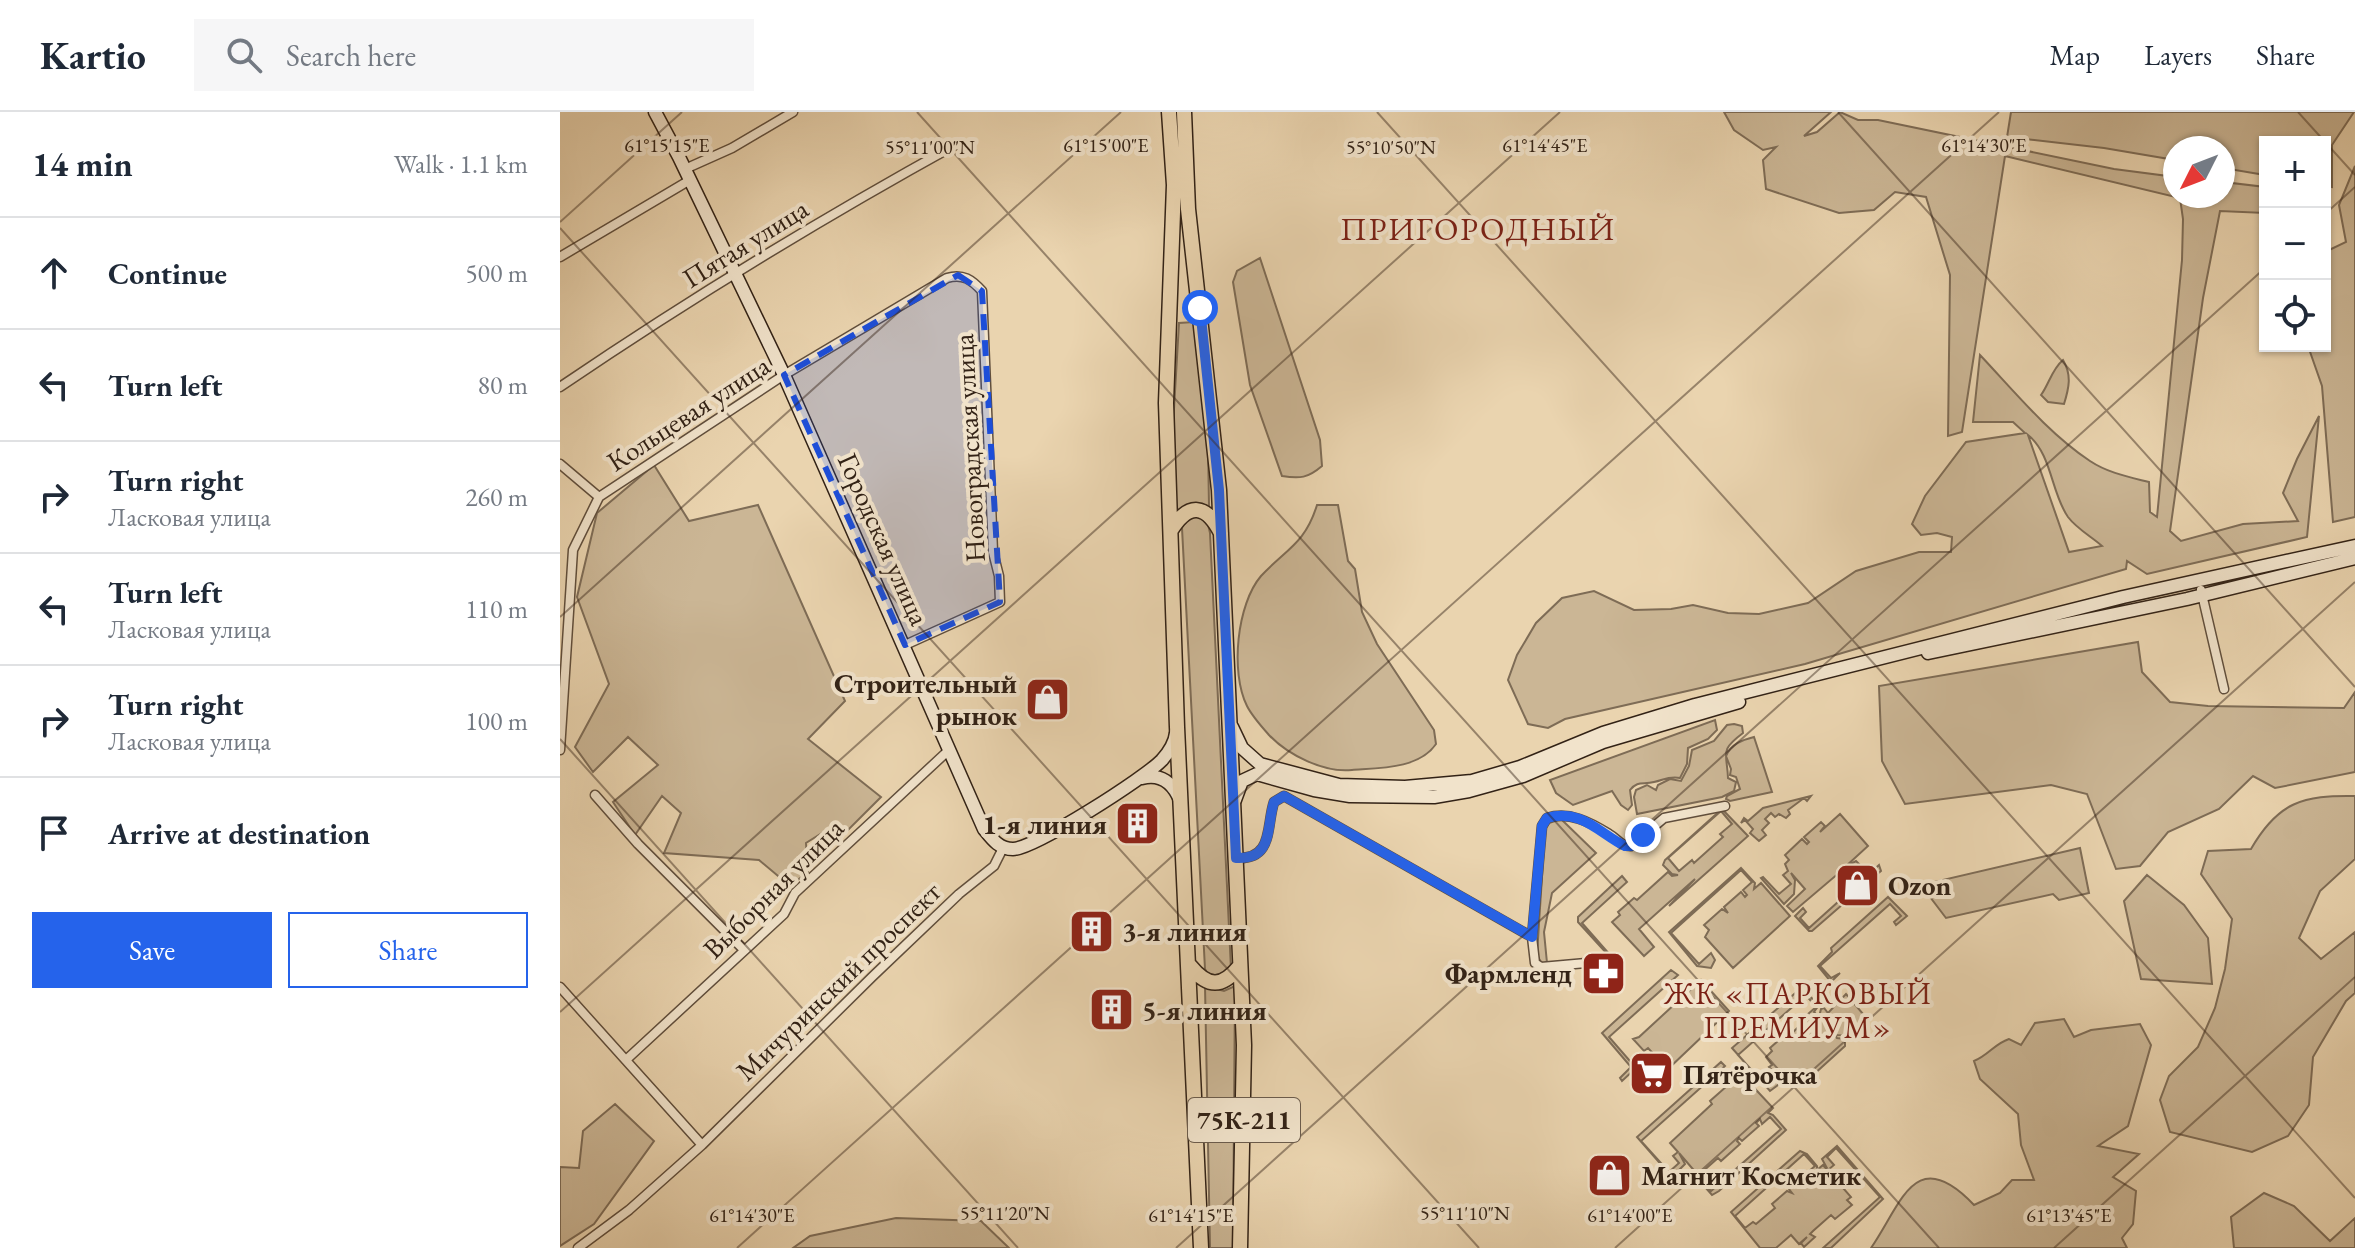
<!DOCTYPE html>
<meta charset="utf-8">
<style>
:root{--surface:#fff;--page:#f6f6f7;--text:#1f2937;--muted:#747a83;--line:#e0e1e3;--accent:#2563eb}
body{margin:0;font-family:"EB Garamond",serif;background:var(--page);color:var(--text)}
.controls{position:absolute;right:24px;top:24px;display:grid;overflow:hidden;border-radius:0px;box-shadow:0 2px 6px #0004}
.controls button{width:72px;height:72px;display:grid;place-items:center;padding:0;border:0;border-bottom:2px solid var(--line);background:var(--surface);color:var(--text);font:40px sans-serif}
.compass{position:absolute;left:1603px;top:24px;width:72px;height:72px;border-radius:50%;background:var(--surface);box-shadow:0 2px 6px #0004;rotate:228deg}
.stop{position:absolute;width:24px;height:24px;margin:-18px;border:6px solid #2563eb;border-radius:50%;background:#fff}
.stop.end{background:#2563eb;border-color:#fff;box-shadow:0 2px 8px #0008}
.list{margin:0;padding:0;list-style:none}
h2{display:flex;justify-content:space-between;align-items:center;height:104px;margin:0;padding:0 32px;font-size:34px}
h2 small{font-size:26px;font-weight:400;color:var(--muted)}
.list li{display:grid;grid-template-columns:52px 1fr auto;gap:24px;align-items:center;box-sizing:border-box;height:112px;padding:0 32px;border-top:2px solid var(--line)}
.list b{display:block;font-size:30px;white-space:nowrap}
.list p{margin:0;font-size:26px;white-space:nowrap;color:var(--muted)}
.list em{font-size:26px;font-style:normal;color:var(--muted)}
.actions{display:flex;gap:16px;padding:24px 32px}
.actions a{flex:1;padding:18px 0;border:2px solid var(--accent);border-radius:0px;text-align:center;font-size:28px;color:var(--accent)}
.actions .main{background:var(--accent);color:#fff}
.icon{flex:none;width:44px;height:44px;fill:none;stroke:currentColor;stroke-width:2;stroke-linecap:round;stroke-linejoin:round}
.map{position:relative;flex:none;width:1795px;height:1136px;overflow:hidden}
header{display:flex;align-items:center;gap:48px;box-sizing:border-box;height:112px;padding:0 40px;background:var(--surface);border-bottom:2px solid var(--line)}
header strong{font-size:38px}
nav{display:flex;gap:44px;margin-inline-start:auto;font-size:28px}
.search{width:560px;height:72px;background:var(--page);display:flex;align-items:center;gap:20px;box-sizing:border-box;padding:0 28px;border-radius:0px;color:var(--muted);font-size:30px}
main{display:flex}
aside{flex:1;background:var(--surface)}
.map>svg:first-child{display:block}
.green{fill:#cbb695;stroke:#7e6c56;stroke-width:2;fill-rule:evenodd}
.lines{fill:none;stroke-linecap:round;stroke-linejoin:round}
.street-casing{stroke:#604e3c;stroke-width:11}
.secondary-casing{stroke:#322216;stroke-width:15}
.primary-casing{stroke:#322216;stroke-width:17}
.street{stroke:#f1e3cb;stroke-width:8}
.secondary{stroke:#f1e3cb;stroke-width:12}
.primary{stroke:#ead4af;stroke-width:14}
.route{stroke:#2563eb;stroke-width:10}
.marked{fill:#1d4ed8;fill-opacity:0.2;stroke:#1d4ed8;stroke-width:6;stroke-dasharray:16 10;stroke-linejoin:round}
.ticks{fill:none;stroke:#322216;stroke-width:2;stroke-opacity:0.45}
.labels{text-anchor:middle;stroke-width:8;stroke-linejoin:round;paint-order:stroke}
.shield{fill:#f1e3cb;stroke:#6b5c4c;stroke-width:2}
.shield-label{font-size:26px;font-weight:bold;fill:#322216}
.street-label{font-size:28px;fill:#322216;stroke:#f1e3cb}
.poi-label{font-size:28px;font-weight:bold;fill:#322216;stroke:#f1e3cb;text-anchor:start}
.neighbourhood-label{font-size:30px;letter-spacing:2px;fill:#7a1f14;stroke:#f1e3cb}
.quarter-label{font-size:32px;letter-spacing:2px;fill:#7a1f14;stroke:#f1e3cb}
.ticks-label{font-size:20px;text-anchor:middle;fill:#322216;stroke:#f1e3cb;stroke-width:8;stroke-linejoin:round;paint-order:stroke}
</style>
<header>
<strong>Kartio</strong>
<div class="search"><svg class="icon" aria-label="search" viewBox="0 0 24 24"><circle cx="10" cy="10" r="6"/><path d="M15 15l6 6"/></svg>Search here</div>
<nav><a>Map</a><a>Layers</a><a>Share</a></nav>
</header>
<main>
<aside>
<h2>14 min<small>Walk · 1.1 km</small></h2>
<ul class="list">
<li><svg class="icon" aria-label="ahead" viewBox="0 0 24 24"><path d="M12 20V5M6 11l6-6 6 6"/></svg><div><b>Continue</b></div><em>500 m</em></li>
<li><svg class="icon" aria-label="left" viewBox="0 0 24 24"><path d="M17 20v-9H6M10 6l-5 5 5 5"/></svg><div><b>Turn left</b></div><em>80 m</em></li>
<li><svg class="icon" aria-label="right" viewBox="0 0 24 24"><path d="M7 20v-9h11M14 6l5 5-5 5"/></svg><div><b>Turn right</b><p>Ласковая улица</p></div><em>260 m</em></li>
<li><svg class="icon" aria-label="left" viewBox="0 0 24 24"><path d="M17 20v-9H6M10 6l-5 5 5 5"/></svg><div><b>Turn left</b><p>Ласковая улица</p></div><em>110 m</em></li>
<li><svg class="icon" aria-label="right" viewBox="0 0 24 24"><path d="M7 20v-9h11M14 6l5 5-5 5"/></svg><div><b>Turn right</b><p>Ласковая улица</p></div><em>100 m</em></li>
<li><svg class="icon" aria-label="arrive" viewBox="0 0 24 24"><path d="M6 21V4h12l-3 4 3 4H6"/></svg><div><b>Arrive at destination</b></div></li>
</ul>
<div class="actions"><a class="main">Save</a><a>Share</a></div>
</aside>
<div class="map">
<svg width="1795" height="1136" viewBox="0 0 1795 1136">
<rect width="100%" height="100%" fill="#ead4af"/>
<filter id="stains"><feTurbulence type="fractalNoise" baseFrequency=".0025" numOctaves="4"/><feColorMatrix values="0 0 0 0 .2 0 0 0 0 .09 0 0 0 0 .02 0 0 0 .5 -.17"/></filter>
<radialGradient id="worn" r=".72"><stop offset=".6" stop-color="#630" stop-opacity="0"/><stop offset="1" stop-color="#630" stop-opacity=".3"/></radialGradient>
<path class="green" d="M1164,0H1271L1244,24L1257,20L1280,0L1298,8H1318L1554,57L1615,65V84H1663V70L1705,75V101L1660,99L1643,186L1610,419L1621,429L1683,412L1738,409L1723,381L1737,347L1759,304L1747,425L1587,462L1567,449L1566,457L1245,552L1005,607L988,616L968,612L948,568L957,543L976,511L1002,486L1034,479L1074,498L1111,497L1133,493L1168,501L1199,502L1248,491L1296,459L1359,440H1391L1392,425L1377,421L1361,423L1352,412L1365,384L1406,330L1465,321L1453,310H1413L1420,243C1454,279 1488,321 1530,349C1548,361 1569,365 1589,370L1590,400L1597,405L1622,148L1623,107L1620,86L1445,44L1402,320L1388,324L1390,163L1366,85L1335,80L1314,98L1279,101L1206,77L1203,48L1216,35L1203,38L1174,18ZM1468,323C1492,342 1491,381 1508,405C1517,417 1532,425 1542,434L1509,440Z
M1451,0H1794L1772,33V75L1765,74V30H1705V63L1663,56V36H1615V48L1544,36L1447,25Z
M1795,54V405L1773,410L1762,274L1748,234H1765V140L1786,130L1779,93Z
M700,146L760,328L762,354C748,366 740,367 722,364L690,273L673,170L677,159Z
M634,210L648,335L649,394L635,392L616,401L613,314L619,211Z
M1503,248C1512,263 1509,276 1504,292L1488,290L1481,283C1489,272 1492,257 1503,248Z
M94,353L129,409L198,393L285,589L248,627L321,685L286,720L270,716L246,731L248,760L230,774L199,748L104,741L121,701L102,684L75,723L53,690L98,653L68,625L33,660L15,635L49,572L17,485L37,401Z
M757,393H778L788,449L795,457L802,500L817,532L874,618L876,632C859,657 819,656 792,658C764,661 728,643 709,623C701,614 692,604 687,594C670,560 677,492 701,464C726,437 745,432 757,393Z
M632,405H640L648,412L650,421L671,857L663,866L649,864L645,857L622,416L623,411Z
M1578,530L1582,560L1610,590L1648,594L1784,596L1795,580V660L1715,676L1693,664L1659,697L1608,720L1580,754L1556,757L1527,682L1491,673L1345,692L1322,649L1319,574Z
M1155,608L1157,618L1148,627L1128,636L1127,652L1120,666C1108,664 1104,668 1094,670C1083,673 1078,668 1070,678L1072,693L1068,698L1061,693L1052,679L1013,693L996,681L990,668Z
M1174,612L1182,614L1183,621C1159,639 1167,640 1168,666L1176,670L1174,679L1162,685L1077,702L1074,685L1076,678L1087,673L1096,678L1098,673L1110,667L1121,669L1129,654L1132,638L1154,629L1167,613Z
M1194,625L1212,680L1170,689L1166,687L1167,684L1180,677L1176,665L1170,663L1171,657L1166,644C1171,632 1182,628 1194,625Z
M1251,684L1247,689L1244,686L1228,698L1230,702L1226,706L1219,702L1215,705L1211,701L1205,707L1209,711L1202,718L1206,723L1199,729L1190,721L1193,717L1185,708L1181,711L1184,706L1188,709L1203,696Z
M1795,684V747L1760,779L1739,826L1761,847L1795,820V881L1786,889L1753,945L1749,993L1728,1024L1692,1040L1610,1020L1600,988L1609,964L1638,935L1655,896L1665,857L1672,807L1641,762L1648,739L1691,737C1718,690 1743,683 1795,684Z
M1162,697L1188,724L1109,794L1135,767L1079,817L1094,835L1084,844L1052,810L1060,803L1058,800L1074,786L1077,788L1108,760L1112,764L1118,763L1112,762L1103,753L1105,748ZM1161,699L1172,712L1160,722L1163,725L1134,751L1132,748L1119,759L1108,746Z
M1280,702L1308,734L1285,755L1296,749L1299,752L1285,765L1280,760L1233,800L1227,794L1245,777L1231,761L1235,768L1234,782L1224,792L1201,766L1203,765L1219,782L1231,772L1223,763L1228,759L1225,752L1229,748L1225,743L1242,727L1247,732L1249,730L1244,725L1261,710L1265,714L1260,720Z
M1001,707L1036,741L992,781L984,820L987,851L982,852L977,843L985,718L989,711Z
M1520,736L1529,781L1499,788L1493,782L1386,806L1361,773Z
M1319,753L1321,759L1252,819H1249L1235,804L1243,796L1246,800L1240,806L1249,816Z
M1181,756L1195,771L1194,777L1201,771L1230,804L1173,856L1145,825L1149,818L1144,813L1162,797L1168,801L1164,795L1181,780L1185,785L1187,783L1183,778L1192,770L1181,758L1111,821L1139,852L1151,841L1155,848L1151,856L1137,854L1109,820Z
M1587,763L1624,793L1648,826L1652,872L1581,867L1564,789Z
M1062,764L1067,770L1022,811L1051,844L1050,845L1018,810V805Z
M1328,785L1347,804L1336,813L1334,810L1341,804L1330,792L1260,854L1271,866L1280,861L1271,870L1258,854L1272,840L1271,836Z
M1111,858L1118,863L1049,925L1076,956L1062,969L1060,966L1071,955L1042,921Z
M1141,868L1169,899L1108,957L1088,936L1084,939L1073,927L1079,925Z
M645,874L664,879L675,874L673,1136H650Z
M1241,876L1259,893L1254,900L1259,905L1261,897L1264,896L1268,901L1286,882L1309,909L1299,919L1291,909L1288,912L1296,921L1293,924L1275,923L1277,926L1285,927V934L1242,973L1235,965L1227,968L1223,965L1222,970L1210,979L1172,936ZM1246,883L1256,895L1248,902L1250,904L1230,923L1227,921L1210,936L1212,939L1206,945L1212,953L1209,955L1217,964L1206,974L1178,943Z
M1504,907L1514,925L1531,918L1580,912L1591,933L1568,1014L1538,1034L1579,1042L1553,1065L1576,1079L1573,1112L1562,1126L1567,1136H1311C1342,1091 1355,1031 1414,1093L1440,1081L1452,1068H1474L1461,1033L1458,1002L1420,967L1414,949C1429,943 1434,932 1449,927L1461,933L1475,911Z
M1161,950L1165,954L1081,1029L1109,1060L1119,1051L1113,1044L1118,1040L1110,1031L1152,992L1150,989L1168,973L1170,975L1183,964L1213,996L1208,1001L1213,1003L1226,1018L1159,1079L1152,1083L1137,1066L1138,1063L1119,1041L1125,1052L1112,1065L1077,1025ZM1210,1005L1221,1017L1151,1079L1141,1067L1144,1064L1141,1061L1158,1046L1161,1049L1180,1032L1177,1029L1179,1026L1182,1029L1199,1014L1196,1011L1200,1007L1202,1012Z
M55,992L94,1029L34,1112L0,1134V1055L19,1056L23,1019Z
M1277,1034L1323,1087L1271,1136H1263L1320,1085L1276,1036L1267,1045L1274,1053L1268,1058L1262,1047Z
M1240,1039L1247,1042L1257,1054V1058L1263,1053L1291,1085L1287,1088L1292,1093L1275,1107L1271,1103L1253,1119L1250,1122L1255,1125L1244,1135L1241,1131L1247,1125L1239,1132L1231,1123L1216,1136H1200L1171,1100ZM1244,1042L1255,1054L1248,1060L1252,1062L1250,1064L1247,1061L1229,1077L1232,1081L1227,1079L1212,1092L1215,1096L1196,1112L1193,1110L1185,1116L1175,1104Z
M1704,1081L1734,1094L1770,1129L1795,1106V1136H1674L1671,1105Z
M336,1106L421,1109L449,1136H233L250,1124Z"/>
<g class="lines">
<defs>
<path id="street" d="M125,57L172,36L233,0
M0,145L130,68
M0,275C128,188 261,107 397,32
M0,352L39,385
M1641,478L1664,577
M0,638L13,438L39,385L224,263L387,166C403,161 412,168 422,179L433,440L439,464L440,490L345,533
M35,683L78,732L184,838
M676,746C714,748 706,714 714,690L724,684L972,825
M1026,851L981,855L975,851L972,825L982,714L987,706C1009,699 1030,710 1049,722C1058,727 1060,734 1071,734L1104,706L1165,694
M0,875L142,1033
M67,947L224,802L235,781L390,637
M18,1136L69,1098L142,1033L312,865L399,782L434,754L443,736"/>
<path id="secondary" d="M95,0L119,45L224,263L424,717C432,727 439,737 453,737C474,737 586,665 602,648C609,640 615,631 616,621
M1368,541L1627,487L1795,446
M672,615L682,636L700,652L779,673L845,675L912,669L960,655L1043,621L1135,593L1563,485L1795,434
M582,666C601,661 613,671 620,688
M675,688L682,669L697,662L754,678L790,684L874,685L909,679L963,664L1043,630L1179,590"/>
<path id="primary" d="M609,0L614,73L606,291L617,615L641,1136
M624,0L628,97L659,378L684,933L680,1136
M611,418C629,390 646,392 661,421
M630,854C648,876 662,876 680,854"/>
</defs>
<use href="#street" class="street-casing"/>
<use href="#secondary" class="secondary-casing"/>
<use href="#primary" class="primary-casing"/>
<use href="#street" class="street"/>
<use href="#secondary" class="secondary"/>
<use href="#primary" class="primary"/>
</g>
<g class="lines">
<path class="route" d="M640,196L659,378L676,746C714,748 706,715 714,690L724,684L972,825L982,714L987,706C1021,696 1039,721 1065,734H1071L1083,723"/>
</g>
<path class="marked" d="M398,163L422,179L440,490L345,533L224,263Z"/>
<path class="ticks" d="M357,0L1379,1136M817,0L1795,1086M1278,0L1795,575M1738,0L1795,63M1765,102L1795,75M0,110L122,0M0,116L919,1136M0,505L561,0M0,627L458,1136M0,900L1000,0M177,1136L1439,0M616,1136L1705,156M1055,1136L1795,470M1494,1136L1795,865"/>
<defs>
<symbol id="shop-square" viewBox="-11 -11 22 22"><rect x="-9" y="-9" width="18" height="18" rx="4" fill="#8f2418" stroke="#f1e3cb"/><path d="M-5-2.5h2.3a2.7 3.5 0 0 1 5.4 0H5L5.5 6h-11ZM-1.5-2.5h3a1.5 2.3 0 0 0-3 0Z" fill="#fff"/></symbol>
<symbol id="building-square" viewBox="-11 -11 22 22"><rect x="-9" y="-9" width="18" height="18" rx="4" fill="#8f2418" stroke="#f1e3cb"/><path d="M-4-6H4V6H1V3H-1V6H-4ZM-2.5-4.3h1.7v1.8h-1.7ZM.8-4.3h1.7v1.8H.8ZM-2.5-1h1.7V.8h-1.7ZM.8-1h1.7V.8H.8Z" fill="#fff"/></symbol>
<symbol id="pharmacy-square" viewBox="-11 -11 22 22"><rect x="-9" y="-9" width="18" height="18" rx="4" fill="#8f2418" stroke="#f1e3cb"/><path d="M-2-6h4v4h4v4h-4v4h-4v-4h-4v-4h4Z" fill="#fff"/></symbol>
<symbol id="supermarket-square" viewBox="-11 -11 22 22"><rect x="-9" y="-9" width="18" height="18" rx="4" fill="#8f2418" stroke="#f1e3cb"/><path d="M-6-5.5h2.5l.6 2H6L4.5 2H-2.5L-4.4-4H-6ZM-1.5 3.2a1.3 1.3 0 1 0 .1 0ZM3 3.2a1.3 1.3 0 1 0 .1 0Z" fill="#fff"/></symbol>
</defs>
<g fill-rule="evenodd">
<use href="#shop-square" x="462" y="562" width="51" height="51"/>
<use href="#building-square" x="552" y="686" width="51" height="51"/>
<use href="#shop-square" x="1272" y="748" width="51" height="51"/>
<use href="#building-square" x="506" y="794" width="51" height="51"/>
<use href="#pharmacy-square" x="1018" y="836" width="51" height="51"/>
<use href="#building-square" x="526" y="872" width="51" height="51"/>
<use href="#supermarket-square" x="1066" y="936" width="51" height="51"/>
<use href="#shop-square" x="1024" y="1038" width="51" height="51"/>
</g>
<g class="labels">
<rect class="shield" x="628" y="986" width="112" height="44" rx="6"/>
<g class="shield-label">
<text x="684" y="1017">75К-211</text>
</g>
<g class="street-label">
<text transform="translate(185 131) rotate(-32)" y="10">Пятая улица</text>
<text transform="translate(128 301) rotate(-33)" y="10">Кольцевая улица</text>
<text transform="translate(409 336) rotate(-93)" y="10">Новоградская улица</text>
<text transform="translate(324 427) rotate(66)" y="10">Городская улица</text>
<text transform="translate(213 776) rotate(-45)" y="10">Выборная улица</text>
<text transform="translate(278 869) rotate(-44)" y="10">Мичуринский проспект</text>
</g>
<g class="poi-label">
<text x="457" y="581" text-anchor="end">Строительный<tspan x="457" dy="32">рынок</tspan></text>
<text x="547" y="722" text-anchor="end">1-я линия</text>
<text x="1328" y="783">Ozon</text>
<text x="562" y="829">3-я линия</text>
<text x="1012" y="871" text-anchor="end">Фармленд</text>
<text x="582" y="908">5-я линия</text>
<text x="1123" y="972">Пятёрочка</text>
<text x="1081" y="1073">Магнит Косметик</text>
</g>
<g class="neighbourhood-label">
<text x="1238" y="892">ЖК «ПАРКОВЫЙ<tspan x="1238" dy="34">ПРЕМИУМ»</tspan></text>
</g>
<g class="quarter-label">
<text x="918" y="128">ПРИГОРОДНЫЙ</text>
</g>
</g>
<g class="ticks-label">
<text x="107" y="40">61°15'15"E</text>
<text x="546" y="40">61°15'00"E</text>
<text x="1424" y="40">61°14'30"E</text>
<text x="985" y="40">61°14'45"E</text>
<text x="370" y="42">55°11'00"N</text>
<text x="831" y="42">55°10'50"N</text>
<text x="445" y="1108">55°11'20"N</text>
<text x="905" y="1108">55°11'10"N</text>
<text x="192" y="1110">61°14'30"E</text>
<text x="631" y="1110">61°14'15"E</text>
<text x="1070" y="1110">61°14'00"E</text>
<text x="1509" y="1110">61°13'45"E</text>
</g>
<rect width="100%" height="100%" filter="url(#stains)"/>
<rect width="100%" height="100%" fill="url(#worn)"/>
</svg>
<div class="controls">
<button>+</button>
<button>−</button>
<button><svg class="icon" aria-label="locate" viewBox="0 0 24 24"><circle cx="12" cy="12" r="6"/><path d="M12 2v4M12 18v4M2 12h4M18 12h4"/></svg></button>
</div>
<svg class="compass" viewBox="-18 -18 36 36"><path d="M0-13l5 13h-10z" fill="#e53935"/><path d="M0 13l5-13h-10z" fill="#747a83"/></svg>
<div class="stop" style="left:640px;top:196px"></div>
<div class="stop end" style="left:1083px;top:723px"></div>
</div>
</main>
